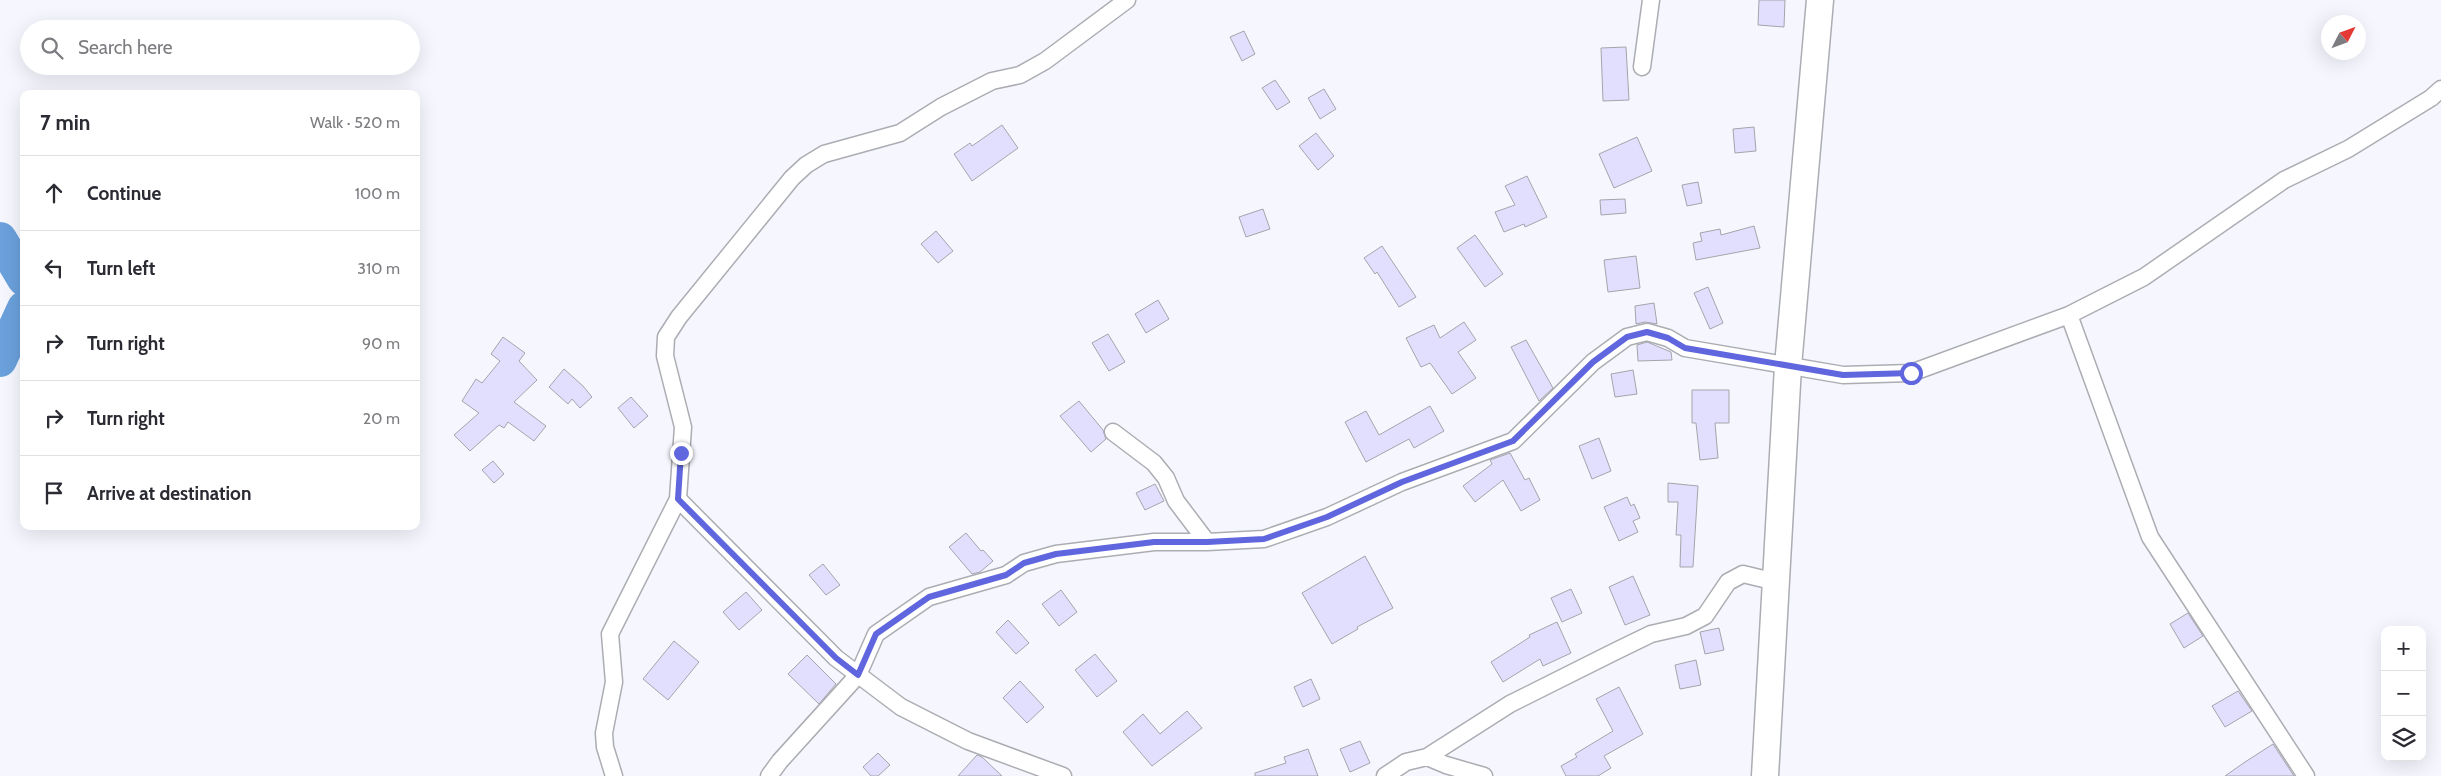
<!DOCTYPE html>
<meta charset="utf-8">
<style>
:root{--surface:#fff;--page:#f2f2f3;--text:#2b2b33;--muted:#7c7c81;--line:#e1e1e2}
body{margin:0;font-family:Cabin,sans-serif;background:var(--page);color:var(--text)}
.controls{position:absolute;right:15px;bottom:15px;display:grid;overflow:hidden;border-radius:10px;box-shadow:0 5px 20px #0002}
.controls button{width:45px;height:45px;display:grid;place-items:center;padding:0;border:0;border-bottom:1px solid var(--line);background:var(--surface);color:var(--text);font:25px sans-serif}
.compass{position:absolute;left:2321px;top:15px;width:45px;height:45px;border-radius:50%;background:var(--surface);box-shadow:0 5px 20px #0002;rotate:48deg}
.stop{position:absolute;width:15px;height:15px;margin:-11px;border:4px solid #6066de;border-radius:50%;background:#fff}
.stop.end{background:#6066de;border-color:#fff;box-shadow:0 1px 5px #0008}
.list{margin:0;padding:0;list-style:none}
h2{display:flex;justify-content:space-between;align-items:center;height:65px;margin:0;padding:0 20px;font-size:21px}
h2 small{font-size:16px;font-weight:400;color:var(--muted)}
.list li{display:grid;grid-template-columns:32px 1fr auto;gap:15px;align-items:center;box-sizing:border-box;height:75px;padding:0 20px;border-top:1px solid var(--line)}
.list b{display:block;font-size:19px;white-space:nowrap}
.list em{font-size:16px;font-style:normal;color:var(--muted)}
.icon{flex:none;width:28px;height:28px;fill:none;stroke:currentColor;stroke-width:2;stroke-linecap:round;stroke-linejoin:round}
.map{position:relative;flex:none;width:2441px;height:776px;overflow:hidden}
.search{position:absolute;background:var(--surface);box-shadow:0 5px 20px #0002;left:20px;top:20px;width:400px;height:55px;display:flex;align-items:center;gap:12px;box-sizing:border-box;padding:0 18px;border-radius:28px;color:var(--muted);font-size:19px}
.panel{position:absolute;background:var(--surface);box-shadow:0 5px 20px #0002;left:20px;top:90px;width:400px;height:440px;border-radius:10px}
.map>svg:first-child{display:block}
.lines{fill:none;stroke-linecap:round;stroke-linejoin:round}
.river{stroke:#6aa0db;stroke-width:34}
.building{fill:#e2dffe;stroke:#a5a4ab}
.street-casing{stroke:#acadb3;stroke-width:19}
.primary-casing{stroke:#acadb3;stroke-width:29}
.street{stroke:#fff;stroke-width:16}
.primary{stroke:#fff;stroke-width:26}
.route{stroke:#6066de;stroke-width:6}
</style>
<div class="map">
<svg width="2441" height="776" viewBox="0 0 2441 776">
<rect width="100%" height="100%" fill="#f6f7fe"/>
<g class="lines">
<path class="river" d="M0,239L24,279
M0,360L24,308"/>
</g>
<path class="building" d="M1759,0H1785L1784,27L1758,25Z
M1244,31L1255,54L1242,61L1230,37Z
M1626,47L1629,100L1603,101L1601,48Z
M1275,80L1290,102L1277,110L1262,88Z
M1324,89L1336,109L1320,119L1308,98Z
M1002,125L1018,148L972,181L954,154L970,143L972,146Z
M1754,127L1756,151L1735,153L1733,129Z
M1316,133L1334,156L1318,170L1299,146Z
M1637,137L1652,171L1614,188L1599,154Z
M1527,176L1547,217L1525,227L1524,224L1504,232L1495,212L1515,205L1505,186Z
M1698,182L1702,203L1687,206L1682,185Z
M1625,199L1626,213L1601,215L1600,200Z
M1263,209L1270,229L1246,237L1239,217Z
M1754,226L1760,248L1696,260L1693,243L1702,241L1700,233L1720,229L1721,235Z
M936,231L953,251L938,263L921,244Z
M1475,235L1503,274L1485,287L1457,248Z
M1382,246L1416,297L1399,307L1377,272L1375,274L1364,258Z
M1636,256L1640,288L1608,292L1604,260Z
M1708,287L1723,323L1710,329L1694,293Z
M1158,300L1169,319L1146,333L1135,314Z
M1654,303L1657,324L1645,322L1636,324L1635,306Z
M1464,322L1476,340L1458,352L1476,378L1452,394L1430,363L1421,367L1406,338L1434,325L1440,338Z
M1108,334L1125,362L1109,371L1092,343Z
M503,337L525,353L519,361L537,380L514,402L546,426L534,441L508,422L504,428L499,425L470,451L454,435L479,413L462,401L476,379L482,383L500,361L491,354Z
M1526,340L1553,388L1539,401L1511,347Z
M1647,342L1671,352L1672,360L1638,361L1637,345Z
M564,369L583,386L592,397L580,408L572,399L568,404L549,387Z
M1633,370L1637,394L1615,397L1611,374Z
M1692,390H1729V423H1715L1718,458L1700,460L1696,423H1692Z
M631,397L648,416L634,428L618,408Z
M1079,401L1103,430L1106,439L1091,452L1060,416Z
M1430,406L1444,431L1414,448L1409,439L1366,462L1345,422L1366,411L1379,435Z
M1599,438L1611,471L1592,479L1579,446Z
M1510,453L1525,480L1529,478L1540,500L1521,511L1503,480L1475,502L1463,486L1492,464L1490,460Z
M493,461L504,474L494,483L482,470Z
M1668,483L1698,486L1693,567H1680L1681,535H1676L1678,502H1668Z
M1155,484L1164,501L1145,510L1136,493Z
M1627,497L1631,506L1634,504L1640,518L1633,521L1638,532L1619,541L1604,507Z
M966,533L981,551L983,550L993,561L980,572L972,574L949,547Z
M1365,556L1393,608L1357,627L1358,629L1332,644L1302,593Z
M823,564L840,585L826,595L809,575Z
M1633,576L1650,615L1625,625L1609,587Z
M1571,589L1582,613L1562,622L1551,598Z
M1061,590L1077,612L1059,626L1042,604Z
M746,592L762,610L739,630L723,612Z
M2188,613L2203,636L2184,648L2170,624Z
M1008,620L1029,643L1016,654L996,632Z
M1557,622L1571,653L1543,666L1540,659L1503,682L1491,662L1530,637L1529,635Z
M1719,628L1724,650L1705,654L1700,632Z
M674,641L699,662L668,700L643,679Z
M1095,654L1117,681L1097,697L1075,670Z
M807,655L836,684L819,704L788,674Z
M1696,660L1701,685L1680,689L1675,665Z
M1311,679L1320,699L1303,707L1294,687Z
M1020,681L1044,707L1027,723L1003,698Z
M1619,687L1643,734L1604,756L1611,768L1598,776H1566L1561,766L1577,757L1575,754L1613,731L1596,699Z
M2238,691L2252,711L2225,727L2212,706Z
M1187,711L1202,728L1152,766L1123,732L1143,714L1160,734Z
M1360,741L1370,763L1350,772L1340,749Z
M2273,744L2294,776H2225L2245,762Z
M1308,749L1318,776H1255V773L1286,763L1284,757Z
M878,753L890,765L878,776H871L863,767Z
M977,755L982,757L1002,776H958Z"/>
<g class="lines">
<defs>
<path id="street" d="M1642,67L1651,0
M2069,315L2150,537L2306,776
M1113,432L1154,463L1166,478L1176,501L1207,542
M678,499L836,658L901,707L968,741L1063,776
M1427,757L1446,765L1484,776
M614,776L605,747L604,733L614,682L610,634L678,499L683,427L665,356L666,337L679,317L792,178L806,165L824,154L900,133L941,107L992,81L1020,75L1045,61L1127,0
M769,776L780,761L858,675L876,634L929,597L1006,575L1024,563L1056,554L1154,542H1207L1264,539L1327,517L1402,482L1513,441L1593,362L1627,337L1647,332L1668,338L1685,348L1843,375L1911,373L2069,315L2144,277L2284,180L2348,149L2431,98L2441,89
M1385,776L1406,762L1427,757L1510,704L1614,652L1651,634L1686,626L1705,616L1728,582L1743,574L1776,582"/>
<path id="primary" d="M1765,776L1788,366L1820,0"/>
</defs>
<use href="#street" class="street-casing"/>
<use href="#primary" class="primary-casing"/>
<use href="#street" class="street"/>
<use href="#primary" class="primary"/>
</g>
<g class="lines">
<path class="route" d="M681,453L678,499L836,658L858,675L876,634L929,597L1006,575L1024,563L1056,554L1154,542H1207L1264,539L1327,517L1402,482L1513,441L1593,362L1627,337L1647,332L1668,338L1685,348L1843,375L1911,373"/>
</g>
</svg>
<div class="controls">
<button>+</button>
<button>−</button>
<button><svg class="icon" aria-label="layers" viewBox="0 0 24 24"><path d="M12 4l9 5-9 5-9-5zM3 14l9 5 9-5"/></svg></button>
</div>
<svg class="compass" viewBox="-18 -18 36 36"><path d="M0-13l5 13h-10z" fill="#e53935"/><path d="M0 13l5-13h-10z" fill="#7c7c81"/></svg>
<div class="stop" style="left:1911px;top:373px"></div>
<div class="stop end" style="left:681px;top:453px"></div>
<div class="search"><svg class="icon" aria-label="search" viewBox="0 0 24 24"><circle cx="10" cy="10" r="6"/><path d="M15 15l6 6"/></svg>Search here</div>
<section class="panel">
<h2>7 min<small>Walk · 520 m</small></h2>
<ul class="list">
<li><svg class="icon" aria-label="ahead" viewBox="0 0 24 24"><path d="M12 20V5M6 11l6-6 6 6"/></svg><div><b>Continue</b></div><em>100 m</em></li>
<li><svg class="icon" aria-label="left" viewBox="0 0 24 24"><path d="M17 20v-9H6M10 6l-5 5 5 5"/></svg><div><b>Turn left</b></div><em>310 m</em></li>
<li><svg class="icon" aria-label="right" viewBox="0 0 24 24"><path d="M7 20v-9h11M14 6l5 5-5 5"/></svg><div><b>Turn right</b></div><em>90 m</em></li>
<li><svg class="icon" aria-label="right" viewBox="0 0 24 24"><path d="M7 20v-9h11M14 6l5 5-5 5"/></svg><div><b>Turn right</b></div><em>20 m</em></li>
<li><svg class="icon" aria-label="arrive" viewBox="0 0 24 24"><path d="M6 21V4h12l-3 4 3 4H6"/></svg><div><b>Arrive at destination</b></div></li>
</ul>
</section>
</div>
